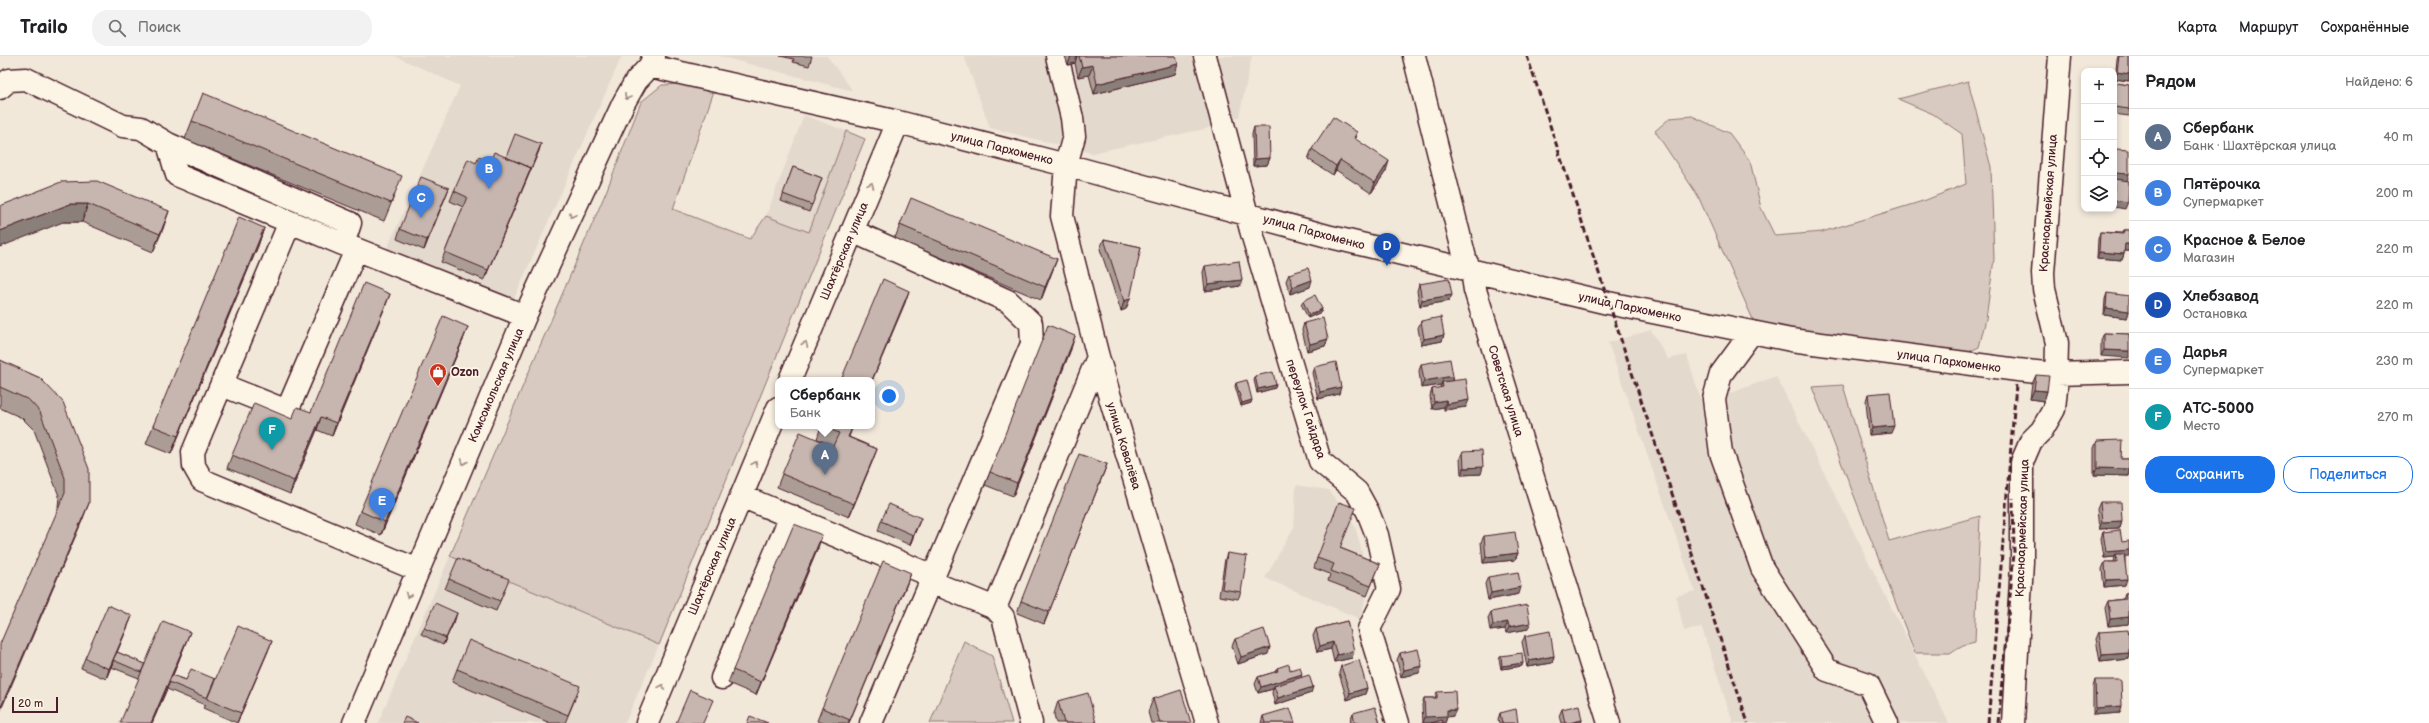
<!DOCTYPE html>
<html lang="ru">
<meta charset="utf-8">
<style>
:root{--surface:#fff;--page:#f2f2f2;--text:#202124;--muted:#757577;--line:#e0e0e0;--accent:#1a73e8}
body{margin:0;font-family:"Balsamiq Sans",sans-serif;background:var(--page);color:var(--text)}
.controls{position:absolute;right:12px;top:12px;display:grid;overflow:hidden;border-radius:8px;box-shadow:0 2px 6px #0003}
.controls button{width:36px;height:36px;display:grid;place-items:center;padding:0;border:0;border-bottom:1px solid var(--line);background:var(--surface);color:var(--text);font:20px sans-serif}
.scale{position:absolute;left:12px;bottom:10px;width:46px;box-sizing:border-box;padding-left:4px;border:2px solid #4a1f2b;border-top:0;font-size:11px;line-height:14px;white-space:nowrap;color:#4a1f2b;-webkit-text-stroke:3px #fcf5e5;paint-order:stroke}
.you{position:absolute;left:889px;top:340px;width:14px;height:14px;margin:-10px;border:3px solid #fff;border-radius:50%;background:#1a73e8;box-shadow:0 0 0 6px #1a73e833}
.badge{display:grid;place-items:center;width:26px;height:26px;border-radius:50%;background:var(--accent);color:#fff;font-size:13px;font-weight:700}
.pin{position:absolute;translate:-50% -33px;filter:drop-shadow(0 1px 2px #0008)}
.pin::after{content:'';position:absolute;top:21px;width:14px;height:12px;background:inherit;clip-path:polygon(0 0,100% 0,50% 100%)}
.popup{position:absolute;left:775px;top:321px;width:100px;height:52px;box-sizing:border-box;display:grid;place-content:center;border-radius:8px;background:var(--surface);filter:drop-shadow(0 1px 3px #0005);font-size:13px;white-space:nowrap;color:var(--muted)}
.popup b{font-size:15px;color:var(--text)}
.popup::after{content:'';position:absolute;left:50%;top:100%;margin-left:-8px;border:8px solid transparent;border-top-color:var(--surface)}
.list{margin:0;padding:0;list-style:none}
h2{display:flex;justify-content:space-between;align-items:center;height:52px;margin:0;padding:0 16px;font-size:17px}
h2 small{font-size:13px;font-weight:400;color:var(--muted)}
.list li{display:grid;grid-template-columns:26px 1fr auto;gap:12px;align-items:center;box-sizing:border-box;height:56px;padding:0 16px;border-top:1px solid var(--line)}
.list b{display:block;font-size:15px;white-space:nowrap}
.list p{margin:0;font-size:13px;white-space:nowrap;color:var(--muted)}
.list em{font-size:13px;font-style:normal;color:var(--muted)}
.actions{display:flex;gap:8px;padding:12px 16px}
.actions a{flex:1;padding:9px 0;border:1px solid var(--accent);border-radius:16px;text-align:center;font-size:14px;color:var(--accent)}
.actions .main{background:var(--accent);color:#fff}
.icon{flex:none;width:22px;height:22px;fill:none;stroke:currentColor;stroke-width:2;stroke-linecap:round;stroke-linejoin:round}
.map{position:relative;flex:none;width:2129px;height:667px;overflow:hidden}
header{display:flex;align-items:center;gap:24px;box-sizing:border-box;height:56px;padding:0 20px;background:var(--surface);border-bottom:1px solid var(--line)}
header strong{font-size:19px}
nav{display:flex;gap:22px;margin-inline-start:auto;font-size:14px}
.search{width:280px;height:36px;background:var(--page);display:flex;align-items:center;gap:10px;box-sizing:border-box;padding:0 14px;border-radius:16px;color:var(--muted);font-size:15px}
main{display:flex}
aside{flex:1;background:var(--surface)}
.map>svg:first-child{display:block}
.built{fill:#e4d9cd}
.green{fill:#d8cac0;stroke:#917476}
.lines{fill:none;stroke-linecap:round;stroke-linejoin:round}
.minor-casing{stroke:#4a1f2b;stroke-width:25}
.minor{stroke:#fcf5e5;stroke-width:22}
.rail{stroke:#4a1f2b;stroke-width:3;stroke-dasharray:6 3;stroke-linecap:butt}
.wall{fill:#ab9d96;stroke:#4a1f2b}
.shaded-wall{fill:#8b7f7a;stroke:#4a1f2b}
.building{fill:#c7b6af;stroke:#4a1f2b}
.oneway{stroke:#a38a88}
.labels{text-anchor:middle;stroke-width:3.5;stroke-linejoin:round;paint-order:stroke}
.street-label{font-size:12px;fill:#4a1f2b;stroke:#fcf5e5}
.poi-label{font-size:12px;font-weight:bold;fill:#4a1f2b;stroke:#fcf5e5;text-anchor:start}
</style>
<header>
<strong>Trailo</strong>
<div class="search"><svg class="icon" aria-label="search" viewBox="0 0 24 24"><circle cx="10" cy="10" r="6"/><path d="M15 15l6 6"/></svg>Поиск</div>
<nav><a>Карта</a><a>Маршрут</a><a>Сохранённые</a></nav>
</header>
<main>
<div class="map">
<svg width="2129" height="667" viewBox="0 0 2129 667">
<rect width="100%" height="100%" fill="#f1e8da"/>
<filter id="ink" filterUnits="userSpaceOnUse"><feTurbulence type="fractalNoise" baseFrequency=".025" numOctaves="2"/><feDisplacementMap in="SourceGraphic" scale="8" xChannelSelector="R" yChannelSelector="G"/><feConvolveMatrix kernelMatrix="1 2 1 2 8 2 1 2 1" color-interpolation-filters="sRGB"/></filter>
<g filter="url(#ink)">
<path class="built" d="M395,0H622L513,245L386,195L460,30Z
M718,0H827L853,35Z
M964,0H1252L1239,61L1205,73L1092,97L990,72Z
M804,59L846,75L809,177L766,160Z
M1651,274L1668,303L1687,299L1702,348L1776,320L1949,667H1733L1702,572L1684,575L1676,540L1695,535L1608,287Z
M1296,429L1329,434L1355,470L1370,526L1360,563L1265,522L1294,471Z
M450,500L659,589L625,667H378Z"/>
<path class="green" d="M1968,25L1991,111L1994,203L1986,263L1979,291L1958,301L1755,268L1698,140L1655,75L1670,62L1692,60L1729,77L1750,105L1761,152L1775,180L1822,176L1926,144L1966,128L1962,78L1933,58L1898,43Z
M683,28L714,35L673,153L750,183L766,160L809,176L846,75L865,83L659,589L450,500L606,136L641,46L662,29Z
M1843,329L1889,485L1980,460L1975,586L1963,589L1950,597H1915L1812,331Z
M964,585L992,600L1012,667H930Z"/>
<g class="lines">
<defs>
<path id="minor" d="M1057,0L1072,62L1074,80L1066,109L1062,160L1098,301L1207,667
M1205,0L1251,174L1320,405L1357,436L1368,456L1377,479L1389,533L1369,573L1398,667
M1414,0L1466,206L1472,215L1475,234L1609,667
M650,10L898,66L1066,109L1331,181L1608,247L1791,284L2018,314L2056,318L2129,316
M0,32L9,24L26,23L123,70L141,72L168,88L350,167L343,188L177,119L168,88
M290,166L193,396L194,410L202,424L418,514
M852,175L1008,245L1031,267L1032,288L871,667
M343,188L525,260
M1752,276L1721,318L1714,343L1721,397L1762,512L1827,614L1868,628L1887,667
M790,324L898,66
M222,329L287,355L356,194
M741,440L923,516L931,526L995,552L1003,561L1031,667
M995,552L1098,301
M722,622L791,460
M354,667L525,260L623,48L636,25L650,10L654,0
M647,667L778,352
M2013,667L2022,506V406L2031,385L2042,374L2054,353L2056,332L2057,287L2044,233L2043,217L2060,0"/>
</defs>
<use href="#minor" class="minor-casing"/>
<use href="#minor" class="minor"/>
<path class="rail" d="M1527,0L1748,667
M1988,667L2016,329
M1998,667L2014,497L2013,442"/>
</g>
<path class="wall" d="M780,0H812L809,10L793,6L794,3Z
M1065,0H1176L1175,18L1094,38L1089,19L1078,21L1075,7L1068,9Z
M2118,0H2129V25L2115,23L2117,4Z
M2116,27L2129,29V60L2114,58V33Z
M192,65L395,138L384,165L185,83Z
M1254,71L1270,102L1267,109L1253,110L1252,78Z
M1357,76L1355,83L1386,115L1371,137L1336,114L1333,119L1308,103L1312,93Z
M541,88L484,224L441,206L463,151L450,145L454,135L476,107L490,106Z
M793,111L822,122L809,156L781,145Z
M61,126L169,155L153,196L82,166H63Z
M449,132L424,194L397,183L400,173Z
M900,169L1057,203L1041,244L895,182Z
M264,172L258,190L171,398L146,388L153,370Z
M2124,174H2129V195H2124V198L2122,204L2097,202L2098,183L2100,176L2122,177Z
M1104,183L1141,191L1126,253L1121,255L1100,193Z
M1205,210L1240,230L1205,235L1203,216Z
M1289,218L1310,231L1290,238L1286,225Z
M1419,228L1449,245L1420,250L1417,235Z
M2107,237L2129,255L2127,262L2104,259L2105,243Z
M390,238L385,251L332,380L317,374L290,438L227,412L232,399L311,356Z
M1303,245L1322,253L1321,256L1308,262L1301,248Z
M1421,265L1444,279L1442,285L1421,289L1418,272Z
M1304,267L1328,283L1325,290L1307,295L1302,274Z
M2104,277L2129,278L2101,300V284Z
M463,284L381,479L355,468L360,455Z
M1071,293L1013,440L985,429L990,416Z
M0,304L40,322L82,465L58,452L59,440L34,374L22,362L0,352Z
M1421,308L1453,320L1452,325L1466,351L1444,354V351L1432,353L1430,340L1432,333L1440,332L1441,329L1421,332L1419,315Z
M1314,311L1339,338L1318,343L1312,317Z
M2036,319L2047,335L2044,345L2030,343L2032,328Z
M1255,320L1275,332L1257,337L1254,324Z
M1236,327L1251,347L1241,350L1235,330Z
M1868,338L1891,377L1869,379L1866,345Z
M821,370H853L849,381L877,393L872,406L849,461L777,431L782,418L833,390H834L817,383Z
M2097,385L2121,403H2129V420L2094,419V392Z
M1463,395L1481,418L1461,419L1460,402Z
M1107,408L1044,568L1017,557L1021,545Z
M2100,446L2122,465L2120,472L2099,473L2097,453Z
M921,462L910,489L878,475L881,465Z
M2103,476L2125,500V529L2104,531L2102,513L2105,506H2114L2115,501L2104,502L2101,482Z
M1484,480L1518,497L1515,504L1483,507L1481,486Z
M818,492L756,639L728,627L733,614Z
M1340,492L1380,508L1367,540L1328,525L1330,518L1314,512L1317,502Z
M1227,497L1241,536L1238,543L1219,540L1225,503Z
M911,517L906,530L849,667H822L817,665L822,652Z
M1488,521L1519,538L1488,544L1485,528Z
M449,523L505,533L496,555L445,533Z
M2125,537H2129V565L2128,568L2108,570L2105,552L2108,545L2123,543Z
M1491,556L1528,573L1506,577L1505,573L1490,575L1488,562Z
M457,557L443,589L421,578L424,572Z
M132,560L117,596L145,608L185,589L173,619L186,624L215,623L268,595L237,667L203,652L205,649L167,633L152,667L139,622L111,611L112,608L106,623L81,612L85,602Z
M1347,565L1352,602L1334,606L1331,593L1317,596L1313,580L1316,573Z
M2099,576L2129,581V603L2100,606L2096,583Z
M1525,580L1554,600L1552,607L1527,611L1522,586Z
M1235,583L1268,598L1238,608L1232,590Z
M1400,597L1419,617L1401,621L1397,604Z
M1501,600L1522,610L1501,613L1499,603Z
M1341,610L1367,632L1365,638L1347,644L1339,617Z
M1277,612L1290,614L1301,621L1311,637L1275,649L1272,637L1273,633L1258,637L1255,628L1258,621L1275,616Z
M457,613L575,643L565,667H550L452,626Z
M2095,624L2120,657L2093,659V631Z
M1437,636L1453,660L1447,661L1445,667H1423L1422,649L1424,642H1435Z
M1153,643L1191,667H1151L1148,656Z
M1058,645L1096,667H1056L1054,658Z
M1562,653L1582,664L1581,667H1561L1559,660Z
M1353,657L1380,667H1351L1350,664Z
M1500,657L1518,667H1499L1498,663Z
M1263,660L1295,667H1261Z"/>
<path class="shaded-wall" d="M1071,0H1077L1075,7L1068,9Z
M1178,8L1175,18L1094,38L1097,28Z
M1093,9L1089,19L1078,21L1082,11Z
M2117,16L2129,18V25L2115,23Z
M541,88L539,95L484,224L488,214Z
M1270,102L1267,109L1253,110L1255,103Z
M1340,104L1336,114L1333,119L1336,110Z
M1389,105L1386,115L1371,137L1375,127Z
M2114,117L2129,118L2127,125L2114,123Z
M449,132L445,142L424,194L427,184Z
M2114,144L2128,146L2125,153L2114,151Z
M70,148H88L82,166H63L0,191V175Z
M169,155L163,173L153,196L160,178Z
M264,172L258,190L171,398L178,380Z
M2125,188H2129V195H2123Z
M2099,196L2124,198L2122,204L2097,202Z
M1057,203L1052,216L1041,244L1045,231Z
M1242,224L1240,230L1205,235L1208,228Z
M1312,224L1310,231L1290,238L1293,231Z
M909,235L905,247L872,325V324Z
M390,238L385,251L332,380L336,367Z
M1452,239L1449,245L1420,250L1422,244Z
M1130,243L1126,253L1121,255L1124,245Z
M2106,252L2129,255V256L2127,262L2104,259Z
M1322,253L1321,256L1308,262L1309,259Z
M468,271L463,284L381,479L385,466Z
M1444,279L1442,285L1421,289L1424,283Z
M1075,280L1071,293L1013,440L1017,427Z
M1328,283L1325,290L1307,295L1310,288Z
M2104,294L2129,295V302L2101,300Z
M1453,320L1451,327L1442,326L1441,329L1421,332L1424,325Z
M1276,329L1275,332L1257,337L1258,333Z
M1341,331L1339,338L1318,343L1320,336Z
M2034,334L2047,335L2044,345L2030,343Z
M1252,344L1251,347L1241,350L1242,347Z
M1446,344L1444,351L1432,353L1434,346Z
M1469,344L1466,351L1444,354L1447,348Z
M321,361L317,374L290,438L294,425Z
M1894,370L1891,377L1869,379L1872,372Z
M877,393L872,406L849,461L854,448Z
M1107,408L1102,421L1044,568L1049,556Z
M1483,411L1481,418L1461,419L1464,412Z
M2097,412L2129,413V420L2094,419Z
M89,447L82,465L0,656V653Z
M921,462L917,471L910,489L913,479Z
M2122,465L2120,472L2099,473L2102,466Z
M822,479L818,492L756,639L761,626Z
M2129,494V500L2116,501V498L2115,501L2104,502L2106,496Z
M1518,497L1515,504L1483,507L1486,501Z
M911,517L906,530L848,667L850,664Z
M2127,523L2125,529L2104,531L2106,524Z
M1521,531L1519,538L1488,544L1491,537Z
M457,557L455,564L443,589L446,582Z
M132,560L128,570L106,623L109,613Z
M2129,561V565L2128,568L2108,570L2110,563Z
M1508,566L1505,573L1490,575L1493,569Z
M1530,567L1528,573L1506,577L1509,571Z
M190,576L185,589L170,626L152,667H151Z
M272,585L268,595L237,667L241,657Z
M1333,586L1331,593L1317,596L1320,590Z
M1270,591L1268,598L1238,608L1241,601Z
M1354,595L1352,602L1334,606L1337,599Z
M2129,597V603L2100,606L2102,599Z
M1554,600L1552,607L1527,611L1529,605Z
M1523,607L1522,610L1501,613L1502,610Z
M1422,610L1419,617L1401,621L1404,614Z
M1302,618L1300,625L1274,630L1273,633L1258,637L1261,631Z
M1313,631L1311,637L1275,649L1278,642Z
M1367,632L1365,638L1347,644L1350,637Z
M2122,650L2120,657L2093,659L2096,652Z
M1447,654H1456L1453,660L1447,661L1445,667H1423L1425,661Z
M1582,664L1581,667H1569Z"/>
<path class="building" d="M1079,0H1176L1178,8L1097,28L1093,9L1082,11Z
M2119,0H2129V18L2117,16Z
M2116,27L2129,29V53L2114,51V45Z
M203,37L402,120L391,147L192,65Z
M1333,61L1357,76L1354,82L1389,105L1375,127L1340,104L1336,110L1312,93Z
M1254,71H1269L1270,102L1255,103Z
M515,78L541,88L530,115L531,112L506,101Z
M2116,93L2129,94V118L2114,117V96H2115Z
M494,96L531,112L488,214L445,196L467,141L454,135L468,103L476,107L479,101L490,106Z
M793,111L822,122L812,149L783,138Z
M421,121L449,132L427,184L400,173Z
M2114,123L2129,125L2128,146L2114,144Z
M97,125L169,155L160,178L88,148H70L0,175V150L61,126Z
M911,142L1057,203L1045,231L900,169Z
M239,161L264,172L178,380L153,370Z
M2124,174H2129V188H2125L2124,198L2099,196L2100,176L2123,178Z
M1104,183L1141,191L1130,243L1124,245Z
M1239,205L1242,224L1208,228L1205,210Z
M1308,212L1312,224L1293,231L1289,218Z
M883,223L909,235L872,324H841Z
M1449,223L1452,239L1422,244L1419,228Z
M364,227L390,238L336,367L321,361L294,425L232,399L254,347L292,363L297,351L311,356Z
M2107,237L2129,240V255L2106,252Z
M1315,239L1322,253L1309,259L1303,245Z
M443,260L468,271L385,466L360,455Z
M1441,261L1444,279L1424,283L1421,265Z
M1323,262L1328,283L1310,288L1304,267Z
M1048,269L1075,280L1017,427L990,416Z
M2104,277L2129,278V295L2104,294Z
M1450,303L1453,320L1424,325L1421,308Z
M0,304L40,322L63,346L89,413V447L0,653V588L65,437V422L40,356L29,344L0,331Z
M1336,306L1341,331L1320,336L1314,311Z
M1273,316L1276,329L1258,333L1255,320Z
M2036,319L2049,320L2047,335L2034,334Z
M1466,323L1469,344L1447,348L1446,344L1434,346L1432,333L1443,331L1442,326Z
M1247,324L1252,344L1242,347L1236,327Z
M1890,336L1894,370L1872,372L1868,338Z
M822,370H853L848,381L877,393L854,448L782,418L800,376L833,390L839,377Z
M2122,384L2121,403H2129V413L2097,412V385Z
M1482,394L1483,411L1464,412L1463,395Z
M1079,398L1107,408L1049,556L1021,545Z
M1339,446L1356,452L1340,492L1380,508L1371,530L1331,515L1334,508L1317,502Z
M2100,446H2121L2122,465L2102,466Z
M889,448L921,462L913,479L881,465Z
M794,468L822,479L761,626L733,614Z
M2120,474L2122,486L2129,485V494L2106,496L2103,476Z
M1515,476L1518,497L1486,501L1484,480Z
M1227,497L1247,500L1241,536L1222,533Z
M2116,498H2124L2127,523L2106,524L2105,506H2117Z
M458,502L509,523L500,545L449,523Z
M883,505L911,517L850,664L822,652Z
M1518,516L1521,531L1491,537L1488,521Z
M2125,537H2129V561L2110,563L2108,545L2126,543Z
M435,547L457,557L446,582L424,572Z
M108,549L132,560L109,613L85,602Z
M1527,549L1530,567L1509,571L1508,566L1493,569L1491,556Z
M163,565L190,576L151,667H120Z
M1347,565L1354,595L1337,599L1333,586L1320,590L1316,573Z
M238,570L272,585L241,657L207,643Z
M1264,573L1270,591L1241,601L1235,583Z
M2128,574L2129,581V597L2102,599L2099,576Z
M1550,575L1554,600L1529,605L1525,580Z
M469,584L580,630L568,659L457,613Z
M1418,593L1422,610L1404,614L1400,597Z
M117,596L145,608L141,616L113,604Z
M1522,597L1523,607L1502,610L1501,600Z
M1359,604L1367,632L1350,637L1341,610Z
M1289,608L1290,614L1300,611L1302,618L1261,631L1258,621L1278,615L1277,612Z
M191,613L215,623L207,642L169,626L172,619L186,624Z
M1309,619L1313,631L1278,642L1274,630Z
M2095,624H2121L2122,650L2096,652Z
M690,634L713,644L703,667H676Z
M1181,634L1191,667H1160L1153,643Z
M1455,635L1456,654H1447V660L1425,661L1424,642H1437V636Z
M1088,637L1096,667H1064L1058,645Z
M1579,649L1582,664L1569,667H1565L1562,653Z
M1375,651L1380,667H1355L1353,657Z
M1290,652L1295,667H1265L1263,660Z
M1516,653L1518,667H1502L1500,657Z
M750,660L768,667H747Z
M405,661L418,667H402Z
M1442,664L1443,667H1431Z"/>
<defs><path id="oneway-chevron" d="M-2-3.5L2.5 0L-2 3.5" fill="none" stroke-width="1.6" stroke-linecap="round" stroke-linejoin="round"/></defs>
<g class="oneway">
<use href="#oneway-chevron" transform="translate(627 41) rotate(119)"/>
<use href="#oneway-chevron" transform="translate(871 129) rotate(-67)"/>
<use href="#oneway-chevron" transform="translate(572 159) rotate(115)"/>
<use href="#oneway-chevron" transform="translate(805 288) rotate(-67)"/>
<use href="#oneway-chevron" transform="translate(464 406) rotate(113)"/>
<use href="#oneway-chevron" transform="translate(755 408) rotate(-67)"/>
<use href="#oneway-chevron" transform="translate(408 539) rotate(113)"/>
<use href="#oneway-chevron" transform="translate(662 631) rotate(-67)"/>
</g>
</g>
<defs>
<symbol id="shop-pin" viewBox="-11 -11 22 30"><path d="M0 17L-7.5 6A9.5 9.5 0 1 1 7.5 6Z" fill="#c8321e" stroke="#fcf5e5"/><path d="M-5-2.5h2.3a2.7 3.5 0 0 1 5.4 0H5L5.5 6h-11ZM-1.5-2.5h3a1.5 2.3 0 0 0-3 0Z" fill="#fff"/></symbol>
</defs>
<g fill-rule="evenodd">
<use href="#shop-pin" x="428" y="306" width="20" height="27"/>
</g>
<g class="labels">
<g class="street-label">
<text transform="translate(1002 92) rotate(14)" y="4">улица Пархоменко</text>
<text transform="translate(2048 147) rotate(-86)" y="4">Красноармейская улица</text>
<text transform="translate(1314 176) rotate(15)" y="4">улица Пархоменко</text>
<text transform="translate(844 195) rotate(-67)" y="4">Шахтёрская улица</text>
<text transform="translate(1630 251) rotate(12)" y="4">улица Пархоменко</text>
<text transform="translate(1949 305) rotate(8)" y="4">улица Пархоменко</text>
<text transform="translate(496 329) rotate(-67)" y="4">Комсомольская улица</text>
<text transform="translate(1506 335) rotate(73)" y="4">Советская улица</text>
<text transform="translate(1306 353) rotate(72)" y="4">переулок Гайдара</text>
<text transform="translate(1124 390) rotate(73)" y="4">улица Ковалёва</text>
<text transform="translate(2022 472) rotate(-88)" y="4">Красноармейская улица</text>
<text transform="translate(712 510) rotate(-67)" y="4">Шахтёрская улица</text>
</g>
<g class="poi-label">
<text x="451" y="320">Ozon</text>
</g>
</g>
</svg>
<div class="controls">
<button>+</button>
<button>−</button>
<button><svg class="icon" aria-label="locate" viewBox="0 0 24 24"><circle cx="12" cy="12" r="6"/><path d="M12 2v4M12 18v4M2 12h4M18 12h4"/></svg></button>
<button><svg class="icon" aria-label="layers" viewBox="0 0 24 24"><path d="M12 4l9 5-9 5-9-5zM3 14l9 5 9-5"/></svg></button>
</div>
<div class="scale">20 m</div>
<div class="you"></div>
<div class="pin badge" style="left:825px;top:419px;background:#5c6f8a">A</div>
<div class="popup"><b>Сбербанк</b>Банк</div>
<div class="pin badge" style="left:489px;top:133px;background:#3f7fe0">B</div>
<div class="pin badge" style="left:421px;top:162px;background:#3f7fe0">C</div>
<div class="pin badge" style="left:1387px;top:210px;background:#1a4fb4">D</div>
<div class="pin badge" style="left:382px;top:465px;background:#3f7fe0">E</div>
<div class="pin badge" style="left:272px;top:394px;background:#0f9aa8">F</div>
</div>
<aside>
<h2>Рядом<small>Найдено: 6</small></h2>
<ul class="list">
<li><span class="badge" style="background:#5c6f8a">A</span><div><b>Сбербанк</b><p>Банк · Шахтёрская улица</p></div><em>40 m</em></li>
<li><span class="badge" style="background:#3f7fe0">B</span><div><b>Пятёрочка</b><p>Супермаркет</p></div><em>200 m</em></li>
<li><span class="badge" style="background:#3f7fe0">C</span><div><b>Красное &amp; Белое</b><p>Магазин</p></div><em>220 m</em></li>
<li><span class="badge" style="background:#1a4fb4">D</span><div><b>Хлебзавод</b><p>Остановка</p></div><em>220 m</em></li>
<li><span class="badge" style="background:#3f7fe0">E</span><div><b>Дарья</b><p>Супермаркет</p></div><em>230 m</em></li>
<li><span class="badge" style="background:#0f9aa8">F</span><div><b>АТС-5000</b><p>Место</p></div><em>270 m</em></li>
</ul>
<div class="actions"><a class="main">Сохранить</a><a>Поделиться</a></div>
</aside>
</main>
